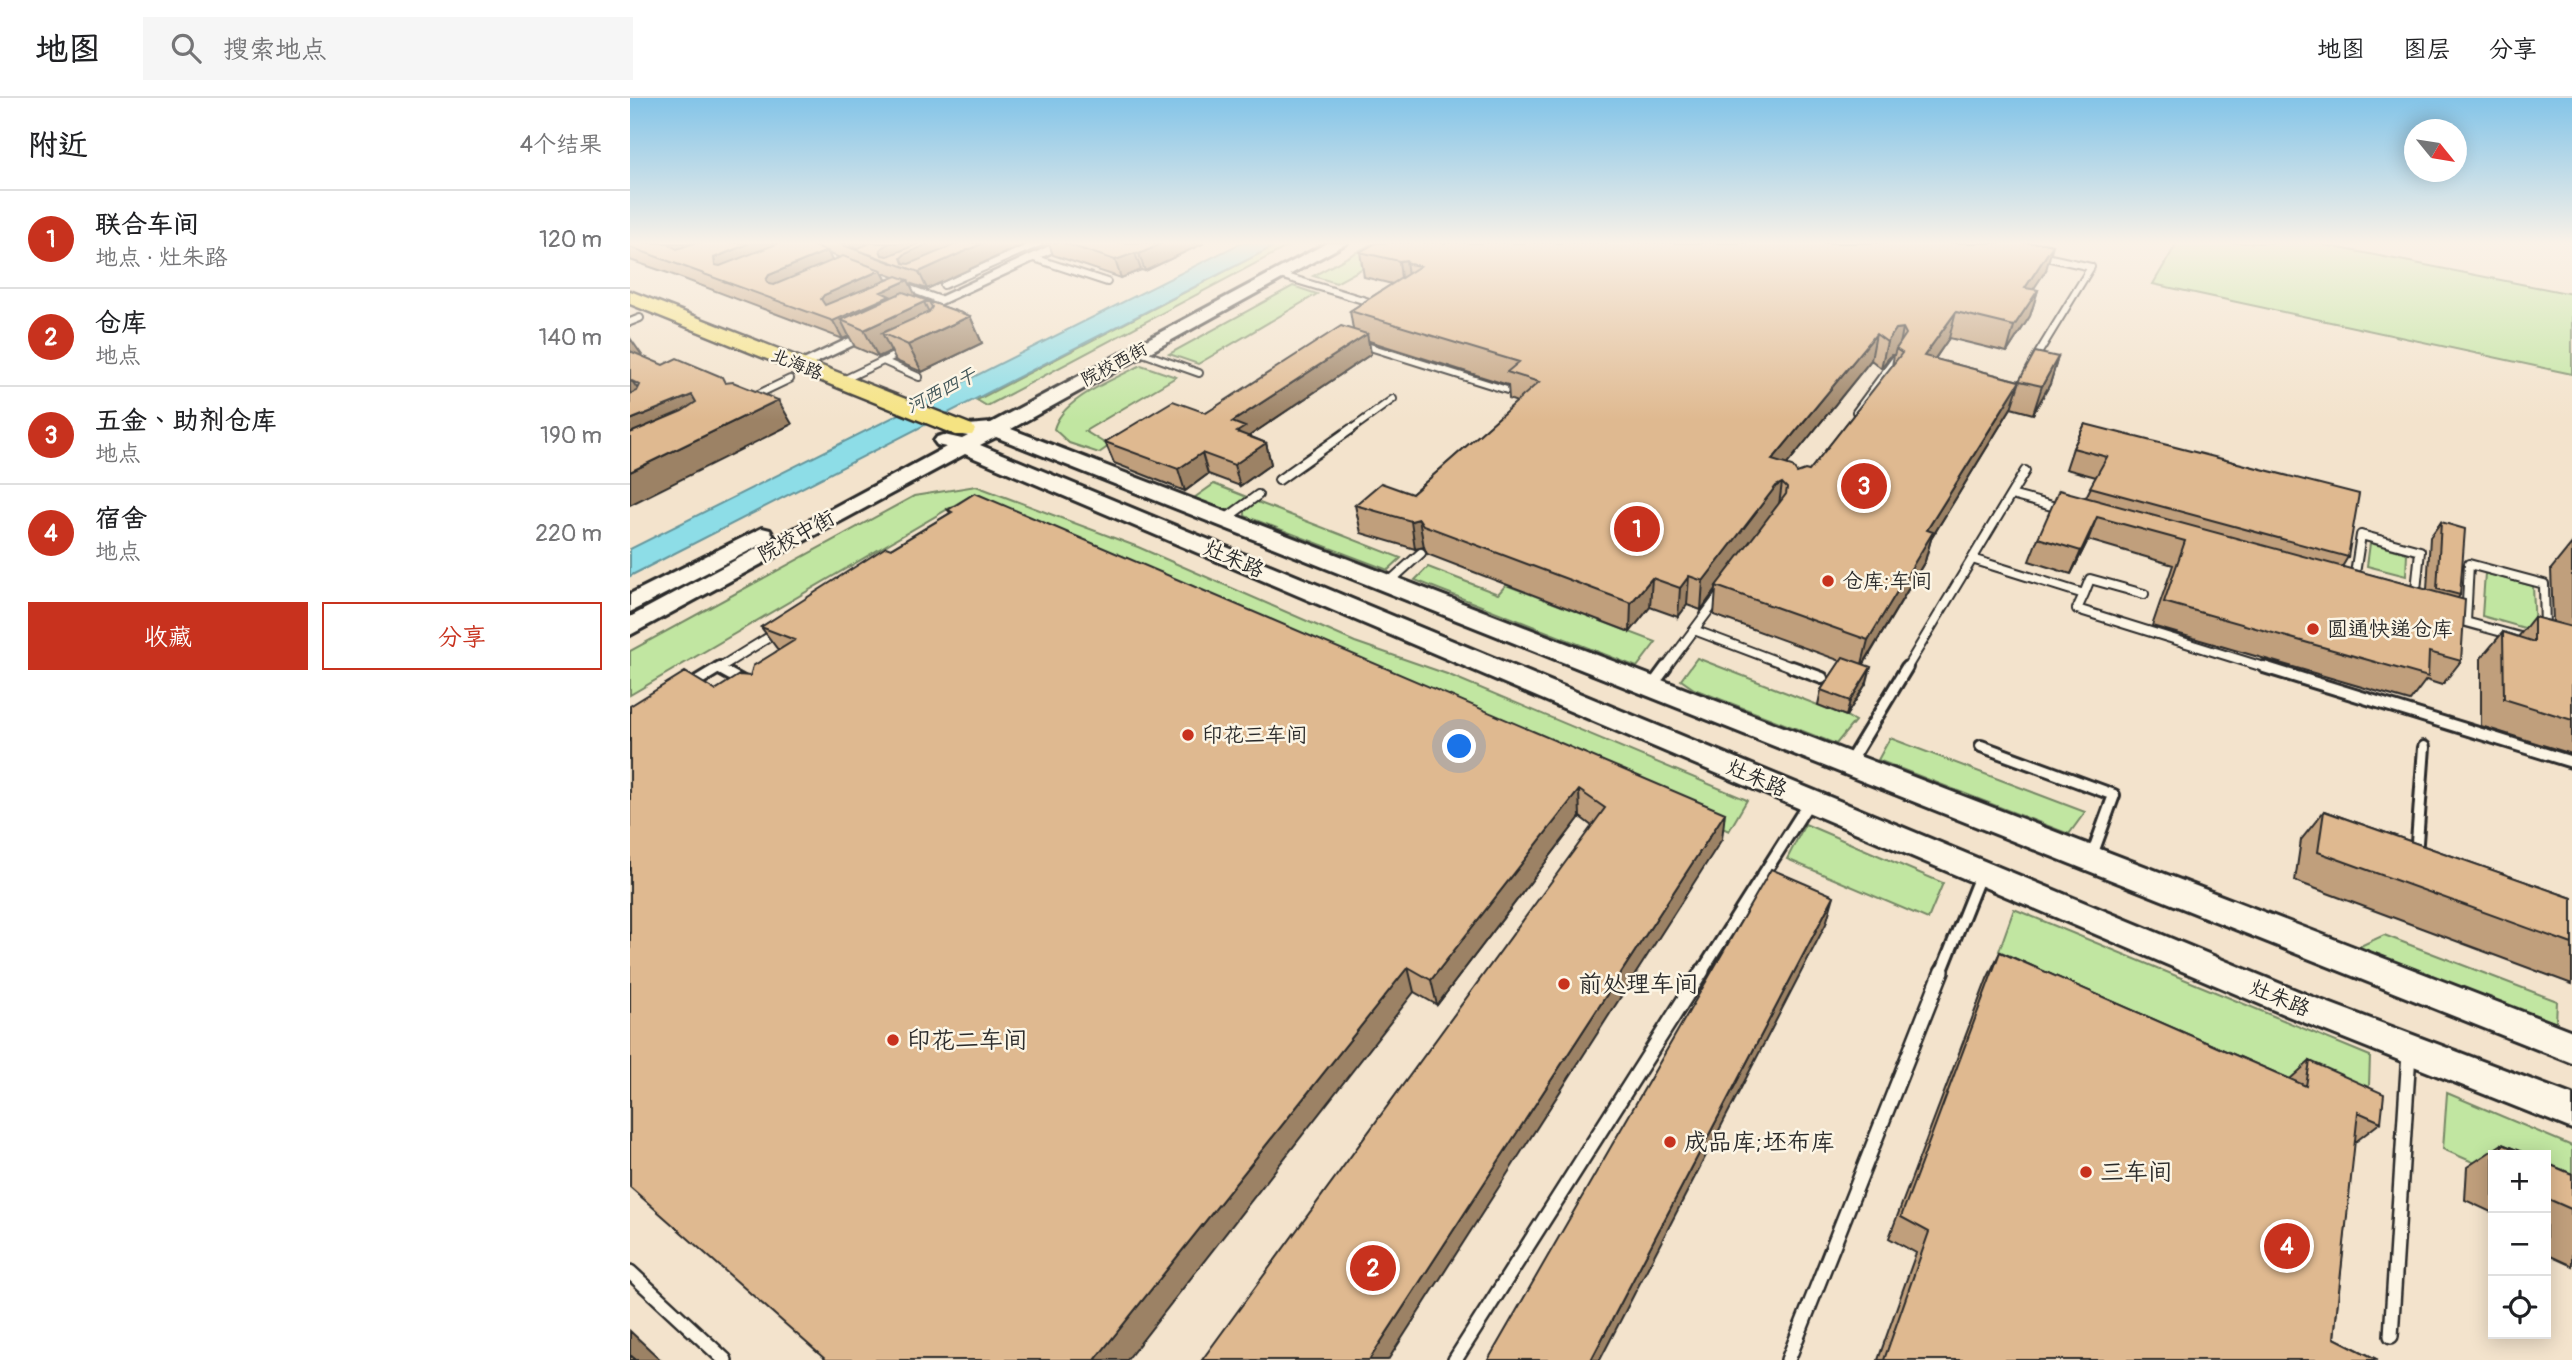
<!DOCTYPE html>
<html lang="zh">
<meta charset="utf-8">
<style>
:root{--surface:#fff;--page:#f6f6f6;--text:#202124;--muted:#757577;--line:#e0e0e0;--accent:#c8321e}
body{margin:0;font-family:Pangolin,"LXGW WenKai TC",sans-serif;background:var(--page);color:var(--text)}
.controls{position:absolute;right:21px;bottom:21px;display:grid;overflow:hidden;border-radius:0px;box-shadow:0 4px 18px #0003}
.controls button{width:63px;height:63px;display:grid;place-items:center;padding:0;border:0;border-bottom:2px solid var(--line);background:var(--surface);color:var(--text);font:35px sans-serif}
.compass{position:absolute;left:1774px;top:21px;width:63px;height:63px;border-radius:50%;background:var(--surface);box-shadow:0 4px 18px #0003;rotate:120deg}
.you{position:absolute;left:830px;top:649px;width:24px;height:24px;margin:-18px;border:5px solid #fff;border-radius:50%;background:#1a73e8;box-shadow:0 0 0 10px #1a73e833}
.badge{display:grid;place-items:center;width:46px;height:46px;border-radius:50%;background:var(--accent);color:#fff;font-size:23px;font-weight:700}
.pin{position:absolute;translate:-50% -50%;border:4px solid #fff;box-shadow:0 2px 7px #0006}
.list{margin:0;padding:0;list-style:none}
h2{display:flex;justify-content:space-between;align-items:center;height:91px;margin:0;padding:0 28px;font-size:30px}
h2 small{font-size:23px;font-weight:400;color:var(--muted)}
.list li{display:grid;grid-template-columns:46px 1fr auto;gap:21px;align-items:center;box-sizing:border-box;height:98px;padding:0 28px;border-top:2px solid var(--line)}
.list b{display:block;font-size:26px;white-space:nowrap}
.list p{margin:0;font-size:23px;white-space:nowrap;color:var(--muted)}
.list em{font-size:23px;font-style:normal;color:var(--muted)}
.actions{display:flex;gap:14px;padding:21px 28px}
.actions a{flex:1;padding:16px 0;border:2px solid var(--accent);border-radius:0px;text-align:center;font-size:24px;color:var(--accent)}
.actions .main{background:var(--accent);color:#fff}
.icon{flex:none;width:38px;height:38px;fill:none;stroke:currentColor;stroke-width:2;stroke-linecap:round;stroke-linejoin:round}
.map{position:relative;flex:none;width:1942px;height:1262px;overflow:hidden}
header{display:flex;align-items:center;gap:42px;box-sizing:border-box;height:98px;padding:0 35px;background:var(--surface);border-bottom:2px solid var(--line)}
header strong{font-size:33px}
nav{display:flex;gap:38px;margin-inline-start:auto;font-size:24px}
.search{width:490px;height:63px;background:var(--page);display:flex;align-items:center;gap:18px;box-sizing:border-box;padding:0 24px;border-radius:0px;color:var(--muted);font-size:26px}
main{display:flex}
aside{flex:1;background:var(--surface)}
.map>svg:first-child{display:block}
.green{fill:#c1e6a1;stroke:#768866;stroke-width:2}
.water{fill:#8ddde7;stroke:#66969c;stroke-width:2}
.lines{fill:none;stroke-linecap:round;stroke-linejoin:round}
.service-far3-casing{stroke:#2b2b2b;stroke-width:10}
.service-far2-casing{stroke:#2b2b2b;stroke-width:12}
.service-far1-casing{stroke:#2b2b2b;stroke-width:16}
.service-casing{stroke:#2b2b2b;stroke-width:18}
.minor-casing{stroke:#2b2b2b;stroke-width:5}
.secondary-casing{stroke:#2b2b2b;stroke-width:6}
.primary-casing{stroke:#2b2b2b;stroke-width:5}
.service-far3{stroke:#fcf5e5;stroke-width:6}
.service-far2{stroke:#fcf5e5;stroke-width:8}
.service-far1{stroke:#fcf5e5;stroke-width:10}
.service{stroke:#fcf5e5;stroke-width:13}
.minor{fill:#fcf5e5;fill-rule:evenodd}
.secondary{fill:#fcf5e5;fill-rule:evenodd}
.primary{fill:#f5e382;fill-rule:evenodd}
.wall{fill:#c09f7c;stroke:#2b2b2b;stroke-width:2;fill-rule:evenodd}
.shaded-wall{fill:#9c8265;stroke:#2b2b2b;stroke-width:2}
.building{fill:#dfb990;stroke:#2b2b2b;stroke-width:2;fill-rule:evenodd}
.poi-dot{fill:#c8321e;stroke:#fcf5e5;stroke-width:2.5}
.labels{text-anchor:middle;stroke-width:5;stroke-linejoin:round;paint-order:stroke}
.far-street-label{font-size:18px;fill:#2b2b2b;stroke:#fcf5e5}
.far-water-label{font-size:19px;font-style:italic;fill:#44585a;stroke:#fcf5e5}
.street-label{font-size:21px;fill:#2b2b2b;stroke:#fcf5e5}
.poi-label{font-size:21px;fill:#2b2b2b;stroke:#fcf5e5;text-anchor:start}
.near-poi-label{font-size:24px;fill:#2b2b2b;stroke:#fcf5e5;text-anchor:start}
</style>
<header>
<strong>地图</strong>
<div class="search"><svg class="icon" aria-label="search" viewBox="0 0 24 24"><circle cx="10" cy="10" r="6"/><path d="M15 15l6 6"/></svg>搜索地点</div>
<nav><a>地图</a><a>图层</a><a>分享</a></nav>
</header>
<main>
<aside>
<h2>附近<small>4个结果</small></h2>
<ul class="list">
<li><span class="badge">1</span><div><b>联合车间</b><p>地点 · 灶朱路</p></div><em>120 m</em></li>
<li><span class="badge">2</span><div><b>仓库</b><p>地点</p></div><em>140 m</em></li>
<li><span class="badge">3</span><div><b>五金、助剂仓库</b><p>地点</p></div><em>190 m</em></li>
<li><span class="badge">4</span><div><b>宿舍</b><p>地点</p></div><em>220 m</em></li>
</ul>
<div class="actions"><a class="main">收藏</a><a>分享</a></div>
</aside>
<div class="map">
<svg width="1942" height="1262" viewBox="0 0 1942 1262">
<rect width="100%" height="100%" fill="#f3e3cc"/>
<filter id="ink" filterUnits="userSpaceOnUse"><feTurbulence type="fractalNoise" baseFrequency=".0143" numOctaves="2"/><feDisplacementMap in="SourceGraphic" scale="14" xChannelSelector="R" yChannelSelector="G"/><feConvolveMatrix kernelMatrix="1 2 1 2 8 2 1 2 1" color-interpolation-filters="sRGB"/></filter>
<g filter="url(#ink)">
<path class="green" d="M650,145H664L357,308L347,302Z
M743,145H779L706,185L683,178Z
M1547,145H1684L1942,196V276L1523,186Z
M663,188L687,196L568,266L539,256Z
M511,267L546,279L455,333L479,348L469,355L439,345L424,331C432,300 484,282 511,267Z
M584,386L617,399L597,413L564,400Z
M346,388L508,449L725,544L817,576L1117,702L1099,733L340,398L0,597V553L284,398Z
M627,404L771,460L758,472L615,418V413Z
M1740,445L1777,455L1776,478L1737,468Z
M798,469L868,496L876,487L1026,544L1007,569L785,482Z
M1855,475L1903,488L1905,533L1852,518Z
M1067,560L1216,618L1225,623L1206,646L1064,591L1051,582Z
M1260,640L1455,714L1439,736L1248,662Z
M1175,726L1313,785L1298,821L1157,761Z
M1384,811L1740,958L1738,1018L1369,853Z
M1754,837L1927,903L1926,925L1724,851Z
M1817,995L1942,1048V1108L1916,1097V1057H1863V1073L1813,1051Z"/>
<path class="water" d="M611,145H650L0,478V451Z"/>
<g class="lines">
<defs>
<path id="service-far3" d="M404,160L477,184
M650,177L746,206
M314,187L409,145
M272,188L311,202
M0,224L10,220
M727,245L877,292
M507,253L569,275
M1406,259L1461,169L1407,157
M253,263L289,279
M211,283L274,253
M120,300L160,281
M1226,314L1265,261
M719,333L763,301"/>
<path id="service-far2" d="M649,382L721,331
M1381,397L1433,411
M594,422L628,397
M1342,461L1454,496L1460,481L1514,496
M1724,482L1731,437L1790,453L1785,502
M758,485L791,455
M1454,496L1447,511L1640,571
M1821,520L1901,542
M1836,524L1839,466L1914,486L1915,532
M1064,532L1167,571
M87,571L149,533
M1035,571L1093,493
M1276,571L1395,373"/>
<path id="service-far1" d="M1162,569L1192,580
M1634,569L1942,664
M88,570L115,585
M1022,588L1036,569
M57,589L90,569
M1351,648L1484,697L1461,760
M1219,665L1277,569
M1786,758L1794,649
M1071,875L1180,703
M1311,875L1351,775"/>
<path id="service" d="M0,1174L95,1262
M1761,1238L1779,955
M825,1262L1072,873
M1158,1262L1312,873"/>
<path id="minor" d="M426,145H442L283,219H275L273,216Z
M245,228L249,229V235L175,270L170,271L163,267Z"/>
<path id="secondary" d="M697,145H717L381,331L1942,933V965L366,339L350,347L1680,898L1942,997V1031L1658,918L335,356L0,537V519L316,349L307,347L304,343L307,339L314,337L332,341L338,338L327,336L324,332L327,328L361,325Z
M132,430L140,432L143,437L140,442L0,514V496Z"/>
<path id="primary" d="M0,193L342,327L345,332L342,337H326L0,206Z"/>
</defs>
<use href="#service-far3" class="service-far3-casing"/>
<use href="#service-far2" class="service-far2-casing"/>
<use href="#service-far1" class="service-far1-casing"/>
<use href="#service" class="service-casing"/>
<use href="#minor" class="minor-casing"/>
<use href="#secondary" class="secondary-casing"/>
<use href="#primary" class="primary-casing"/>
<use href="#service-far3" class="service-far3"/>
<use href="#service-far2" class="service-far2"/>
<use href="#service-far1" class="service-far1"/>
<use href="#service" class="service"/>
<use href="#minor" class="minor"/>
<use href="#secondary" class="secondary"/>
<use href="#primary" class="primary"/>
</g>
<path class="wall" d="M0,145H396L297,191L279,185L286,199L340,218L352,245L292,274L266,263L261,253L248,259L225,249L219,238L213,241L38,175L0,162ZM198,155L210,160L202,163ZM253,175L264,179L256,182Z
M412,145H574L515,173L511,172L491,180L423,157L419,146L413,148Z
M730,154L1416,172L1403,191L1408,192L1400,218L1377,254L1319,240L1305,261L1389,283L1428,259L1420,286L1403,316L1381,310L1301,441L1295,463L1234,566L1237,584L1216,618L1188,607L1191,592L1211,563L1084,517L1086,491L1071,512L1057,507L1048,519L1020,509L1000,534L797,456L794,449L785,451L731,435L725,407L782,396L887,304L879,301L878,287L739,243L741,256L619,338L636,345L641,366L610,388L578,376L555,393L484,365L475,344L576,315L723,231L720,213L762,186L734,179ZM1261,257H1264L1262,268L1179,373L1167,375L1157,366L1241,262L1251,270Z
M1455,326L1718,459L1712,469L1797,492L1800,439L1811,424L1830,497L1828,500L1831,563L1812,587L1796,582L1780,603L1522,528L1543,467L1458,442L1441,476L1399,463L1408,440L1456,399L1466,379L1436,371L1443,350Z
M318,412L1092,741L962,728L950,719L807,907L784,894L85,592L120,578L148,552L131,529L320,415Z
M1942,445V656L1851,628V560L1873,534L1888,539L1904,519L1923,524L1921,471Z
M1694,713L1942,800V886L1665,783L1671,742Z
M1370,854L1660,981L1680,963L1751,1024L1724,1045L1704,1240L1748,1262H1248L1286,1155L1259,1140L1357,881Z
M1872,1046L1899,1057H1863V1115L1835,1102L1837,1069Z
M1916,1065L1942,1076V1168L1916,1156Z"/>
<path class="shaded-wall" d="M21,145H87L54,158Z
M120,145H151L94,177L95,184L85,167L84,160Z
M208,145H347L275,169L272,161L262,165Z
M353,145H396L297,191L289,174Z
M533,145H574L515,173L509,156Z
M1423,147L1416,172L1388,215L1395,190Z
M197,153L206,170L146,199L136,182L139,177Z
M505,155L511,172L491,180L485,162Z
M776,162L779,187L772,188L769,163Z
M251,172L260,189L200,219L191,201L194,197Z
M278,182L287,200L211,222L219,238L213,241L203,223L251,194Z
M1408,192L1400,218L1377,254L1384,228Z
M294,204L307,231L252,235L261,253L248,259L234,232Z
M1326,214L1319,240L1288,285L1294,258Z
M340,218L352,245L292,274L278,247Z
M1273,230L1269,253L1266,251L1264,257H1261L1251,270L1257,244L1266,231Z
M737,236L741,256L618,339L613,355L602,324Z
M1246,236L1241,262L1138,390L1142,362Z
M0,240L16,263L0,268Z
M1428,259L1420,286L1403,316L1412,288Z
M2,283L19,307L0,317V284Z
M1390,283L1381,310L1301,441L1295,463L1231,570L1238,542L1297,432Z
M62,297L78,320L0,353V322Z
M148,302L162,326L0,407V374Z
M636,345L641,366L610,388L604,367Z
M572,355L578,376L555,393L548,371Z
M1152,385L1148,414L1086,488V491L1071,512L1073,483L1146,388Z
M1467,419L1458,442L1441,476L1451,453Z
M789,421L794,449L785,451L781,423Z
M1059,478L1057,507L1048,519L1050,490Z
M1022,480L1020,509L1000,534L1001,505Z
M1241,569L1237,584L1216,618L1220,603Z
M949,692L950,719L807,907L801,882Z
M1095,715L1092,741L758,1262H739Z
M1204,798L1196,826L970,1262H961Z
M778,869L784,894L497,1262H465Z
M0,1233L31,1262H6L0,1257Z"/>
<path class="building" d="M0,145H41L40,147L47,151L64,145H120L84,160L85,167L90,168L149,145H175L197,153L139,177L136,182L139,186L144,187L213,158L251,172L194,197L191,201L195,207L267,178L278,182L251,194L260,198L203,223L0,149Z
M208,145H220L221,149L228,150L241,145H260L254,148L250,152L252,157L258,158L290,145H300L275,156L271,160L273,165L279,166L329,145H353L289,174Z
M433,145H533L509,156L505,155L485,162Z
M746,145H1414L1423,147L1395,190L1408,192L1384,228L1326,214L1294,258L1389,283L1405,254L1428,259L1412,288L1390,283L1297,432L1303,434L1238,542L1086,488L1156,396L1157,390L1152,385L1146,388L1073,483L1059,478L1050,490L1022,480L1001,505L793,427L789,421L781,423L725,407L751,385L782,396L909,284L877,274L889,264L720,213L790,168L779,166L776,162L769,163L730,154ZM1273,230L1276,236L1266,251L1272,255L1179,373L1175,372L1167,375L1162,368L1142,362L1246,236L1257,244L1266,231Z
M273,194L340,218L278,247L252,235L299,214L302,209L299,204H294L234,232L211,222Z
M711,228L737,236L602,324L615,329L607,334L636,345L604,367L572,355L548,371L475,344L543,303L576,315Z
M0,253L33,267L47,260L92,279L95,285L103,284L148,302L0,374V335L52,313L66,304L62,297L0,322V296L7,293L10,287L2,283L0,284Z
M1455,326L1729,396L1718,459L1460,389L1477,359L1443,350Z
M1429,392L1835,502L1831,563L1799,554L1798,579L1534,504L1555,443L1467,419L1451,453L1408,440Z
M345,395L1095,715L739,1262H572L975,710L949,692L801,882L778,869L465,1262H196L0,1089V608L55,574L85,592L109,577L120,578L123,568L165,542L131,529L256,449L261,451L322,414L318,412Z
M1811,424L1835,431L1830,497L1807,491Z
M1904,519L1942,529V622L1874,601L1873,534L1904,544Z
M1213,559L1241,569L1220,603L1191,592Z
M1694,713L1942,800V846L1688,754Z
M1141,771L1204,798L961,1262H858Z
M1370,854L1676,988L1680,963L1754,996L1751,1024L1728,1014L1704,1240L1748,1262H1254L1299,1134L1271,1119Z
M1872,1046L1899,1057H1871Z
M1916,1065L1942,1076V1130L1941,1111L1916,1100Z
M0,1257L6,1262H0Z"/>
</g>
<linearGradient id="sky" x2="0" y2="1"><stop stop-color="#83c4e8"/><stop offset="0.45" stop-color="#faf2e8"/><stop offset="1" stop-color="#faf2e8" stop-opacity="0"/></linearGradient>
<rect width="1942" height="322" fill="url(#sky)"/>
<g class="poi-dot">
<circle cx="1198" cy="483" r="7"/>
<circle cx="1683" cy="531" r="7"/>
<circle cx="558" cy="637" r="7"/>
<circle cx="934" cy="886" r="7"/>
<circle cx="263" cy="942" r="7"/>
<circle cx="1040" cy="1044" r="7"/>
<circle cx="1456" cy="1074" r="7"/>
</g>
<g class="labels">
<g class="far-street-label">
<text transform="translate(167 266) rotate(22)" y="6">北海路</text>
<text transform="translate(484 266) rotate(-28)" y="6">院校西街</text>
</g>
<g class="far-water-label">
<text transform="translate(311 292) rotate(-27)" y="7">河西四干</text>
</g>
<g class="street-label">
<text transform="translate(166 438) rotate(-29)" y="7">院校中街</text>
<text transform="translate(604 461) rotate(23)" y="7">灶朱路</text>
<text transform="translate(1127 680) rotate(23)" y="7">灶朱路</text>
<text transform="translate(1650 900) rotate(22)" y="7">灶朱路</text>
</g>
<g class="poi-label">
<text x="1212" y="490">仓库;车间</text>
<text x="1697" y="538">圆通快递仓库</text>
<text x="572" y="644">印花三车间</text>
</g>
<g class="near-poi-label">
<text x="948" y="894">前处理车间</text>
<text x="277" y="950">印花二车间</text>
<text x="1054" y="1052">成品库;坯布库</text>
<text x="1470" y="1082">三车间</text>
</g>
</g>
</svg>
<div class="controls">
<button>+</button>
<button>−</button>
<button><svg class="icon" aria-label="locate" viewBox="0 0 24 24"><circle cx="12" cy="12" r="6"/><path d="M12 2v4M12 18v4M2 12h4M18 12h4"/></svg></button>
</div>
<svg class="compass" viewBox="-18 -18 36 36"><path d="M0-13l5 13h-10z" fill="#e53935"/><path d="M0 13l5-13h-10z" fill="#757577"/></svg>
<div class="you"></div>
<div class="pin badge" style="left:1007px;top:431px">1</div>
<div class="pin badge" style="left:743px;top:1170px">2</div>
<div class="pin badge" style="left:1234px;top:388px">3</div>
<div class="pin badge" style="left:1657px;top:1148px">4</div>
</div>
</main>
